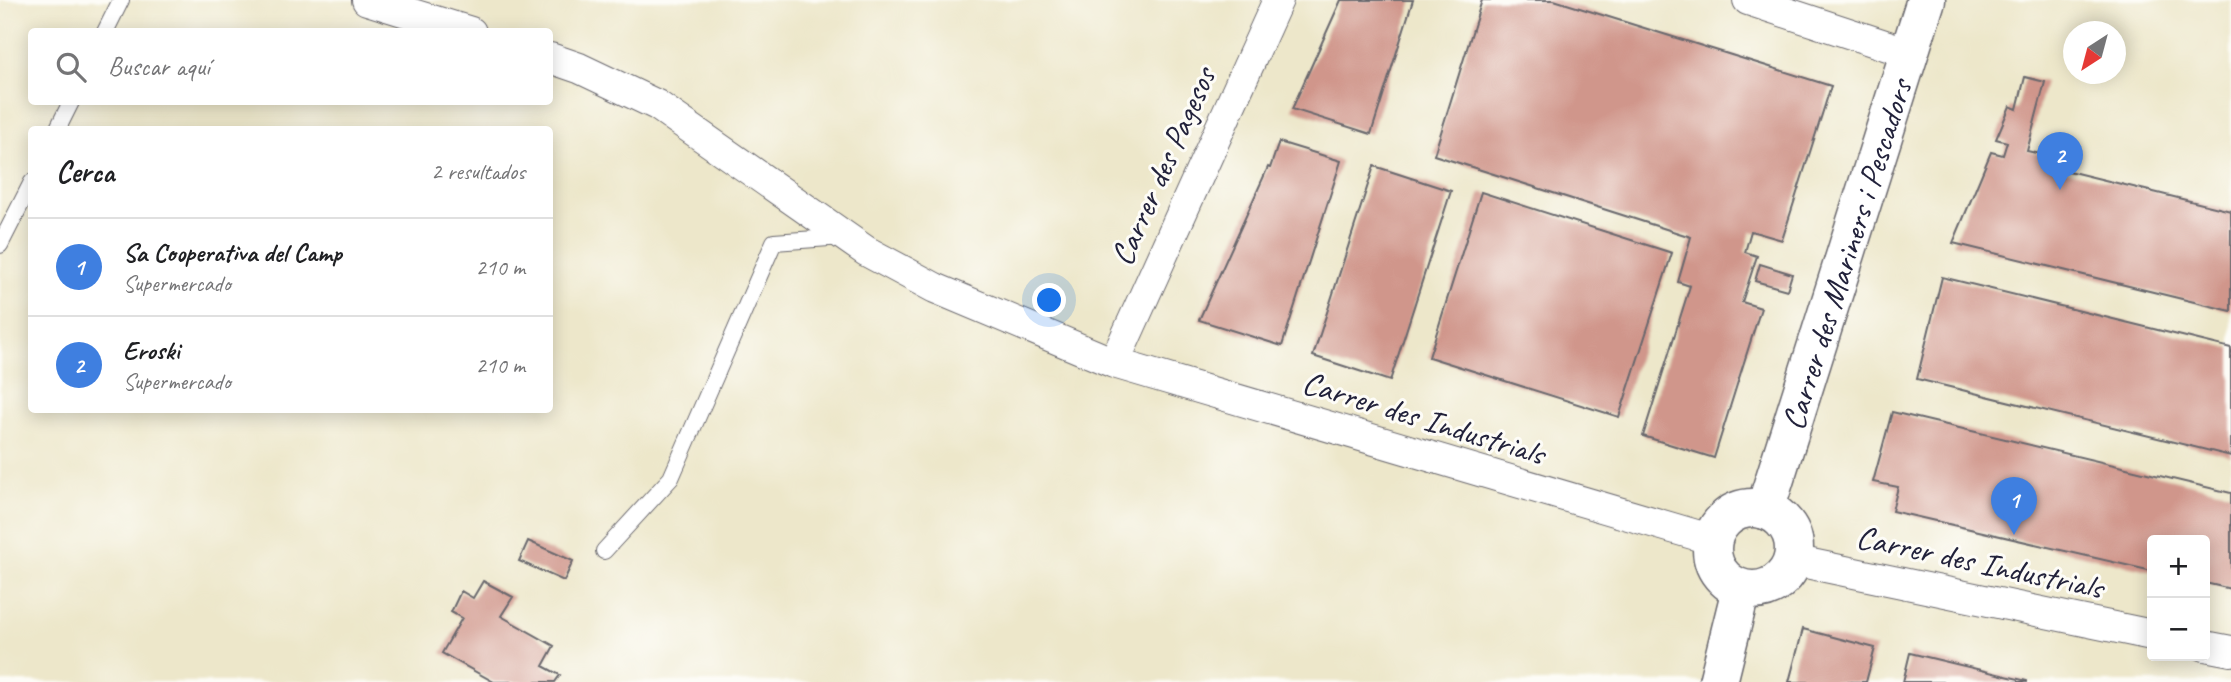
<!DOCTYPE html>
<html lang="es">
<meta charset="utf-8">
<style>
:root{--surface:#fff;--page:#f2f2f2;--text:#202124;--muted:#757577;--line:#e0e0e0;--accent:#111827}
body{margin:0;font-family:Caveat,sans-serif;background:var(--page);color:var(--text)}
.controls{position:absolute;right:21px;bottom:21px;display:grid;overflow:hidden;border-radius:7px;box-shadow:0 4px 18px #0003}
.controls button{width:63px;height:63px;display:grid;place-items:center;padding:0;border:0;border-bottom:2px solid var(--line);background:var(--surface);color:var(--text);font:35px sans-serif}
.compass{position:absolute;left:2063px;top:21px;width:63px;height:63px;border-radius:50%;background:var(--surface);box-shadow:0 4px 18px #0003;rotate:216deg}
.you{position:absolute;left:1050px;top:301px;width:24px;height:24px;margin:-18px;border:5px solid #fff;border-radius:50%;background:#1a73e8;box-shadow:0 0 0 10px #1a73e833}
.badge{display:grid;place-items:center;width:46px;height:46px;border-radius:50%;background:var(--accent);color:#fff;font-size:23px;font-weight:700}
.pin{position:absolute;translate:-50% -58px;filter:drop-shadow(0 2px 4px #0008)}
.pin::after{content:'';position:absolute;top:37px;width:24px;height:21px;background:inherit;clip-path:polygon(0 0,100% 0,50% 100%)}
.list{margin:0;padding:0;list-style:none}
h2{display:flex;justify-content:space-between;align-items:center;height:91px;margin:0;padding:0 28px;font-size:30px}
h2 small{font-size:23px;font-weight:400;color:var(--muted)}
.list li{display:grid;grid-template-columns:46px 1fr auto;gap:21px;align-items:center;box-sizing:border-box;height:98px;padding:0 28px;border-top:2px solid var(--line)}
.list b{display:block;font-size:26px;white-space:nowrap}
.list p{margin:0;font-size:23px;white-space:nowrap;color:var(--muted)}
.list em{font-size:23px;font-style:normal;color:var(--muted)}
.icon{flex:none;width:38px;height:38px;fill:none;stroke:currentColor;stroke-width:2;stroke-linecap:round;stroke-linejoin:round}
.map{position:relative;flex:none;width:2231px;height:682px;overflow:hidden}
.search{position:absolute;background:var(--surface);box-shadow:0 4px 18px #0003;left:28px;top:28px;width:525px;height:77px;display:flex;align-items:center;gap:18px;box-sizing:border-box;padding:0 24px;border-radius:7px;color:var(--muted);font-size:26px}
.panel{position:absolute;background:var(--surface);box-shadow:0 4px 18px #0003;left:28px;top:126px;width:525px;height:287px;border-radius:7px}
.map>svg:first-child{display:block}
.building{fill:#d0968b}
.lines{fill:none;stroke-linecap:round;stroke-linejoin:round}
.lane-casing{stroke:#69676d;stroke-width:18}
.street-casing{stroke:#69676d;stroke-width:32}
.secondary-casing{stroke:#69676d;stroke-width:41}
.lane{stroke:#fff;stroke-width:16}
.street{stroke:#fff;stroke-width:30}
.secondary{stroke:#fff;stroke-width:38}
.labels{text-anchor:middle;stroke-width:6;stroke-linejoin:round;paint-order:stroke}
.street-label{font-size:33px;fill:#22223b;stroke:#fdfcf7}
</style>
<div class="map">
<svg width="2231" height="682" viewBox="0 0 2231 682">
<rect width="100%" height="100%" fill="#fdfcf7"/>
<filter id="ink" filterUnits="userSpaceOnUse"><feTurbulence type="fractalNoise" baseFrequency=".0143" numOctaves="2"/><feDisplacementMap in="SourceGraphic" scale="14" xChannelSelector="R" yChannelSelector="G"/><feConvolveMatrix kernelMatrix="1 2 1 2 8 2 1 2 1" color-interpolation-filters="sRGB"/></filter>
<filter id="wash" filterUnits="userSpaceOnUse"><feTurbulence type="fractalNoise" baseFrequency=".00686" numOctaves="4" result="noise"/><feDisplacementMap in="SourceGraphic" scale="28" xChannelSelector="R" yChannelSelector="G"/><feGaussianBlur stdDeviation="1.57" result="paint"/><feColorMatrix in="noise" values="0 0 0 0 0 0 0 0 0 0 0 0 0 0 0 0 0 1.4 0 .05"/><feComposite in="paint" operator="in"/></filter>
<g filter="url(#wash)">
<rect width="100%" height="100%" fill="#ede7ca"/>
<g id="blocks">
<path class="building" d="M1341,0H1413L1371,134L1292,109Z
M1482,0H1554L1831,86L1782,240L1751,231L1745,252L1757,256L1742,302L1761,308L1714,458L1643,436L1690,286L1678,282L1691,237L1434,155Z
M2025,77L2045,82L2027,151L2063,159L2060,169L2231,211V311L1953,243L1991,152L2003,155L2007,142L1996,139L2010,106L2017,109Z
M1279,142L1341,161L1282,346L1199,320L1268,167L1270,168Z
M1374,166L1451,191L1390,381L1313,356Z
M1481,192L1672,253L1619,417L1429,357Z
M1760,264L1792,274L1787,290L1755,281Z
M1942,277L2231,348V456L1917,379Z
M1892,412L2231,493V589L2205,583V540H2152V571L1892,511L1898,487L1873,482Z
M528,541L573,561L564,581L519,561Z
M483,581L513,597L501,616L554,646L543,666L560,675L555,682H494L442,653L462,618L451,612L461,591L473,598Z
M1803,629L1875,648L1866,682H1789Z
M1910,653L2027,681V682H1903Z"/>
</g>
</g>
<g filter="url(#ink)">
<use href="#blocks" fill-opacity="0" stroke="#69676d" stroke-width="2"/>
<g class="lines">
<defs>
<path id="lane" d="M105,32L121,0
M57,130L71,102
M0,245L32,182
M604,551L671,478L774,242L843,237"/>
<path id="street" d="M367,0L471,32
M1748,0L1909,53
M550,58L579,68L657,105L866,251L935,288L1114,363L1713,540
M1114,363L1278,0
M1792,560L2152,635
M2205,646L2231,651"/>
<g id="secondary">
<circle cx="1753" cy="549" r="41"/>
<path id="s1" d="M1765,510L1926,0"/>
<path d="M1718,682L1741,589"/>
</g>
</defs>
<use href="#lane" class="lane-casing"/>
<use href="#street" class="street-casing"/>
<use href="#secondary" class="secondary-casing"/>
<use href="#lane" class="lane"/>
<use href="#street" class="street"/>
<use href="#secondary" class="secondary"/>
</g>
</g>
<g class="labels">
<g class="street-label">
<text transform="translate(1162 166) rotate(-66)" y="12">Carrer des Pagesos</text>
<text dy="12" stroke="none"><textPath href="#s1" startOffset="268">Carrer des Mariners i Pescadors</textPath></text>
<text transform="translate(1424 417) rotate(17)" y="12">Carrer des Industrials</text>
<text transform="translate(1980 561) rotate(12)" y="12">Carrer des Industrials</text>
</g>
</g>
</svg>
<div class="controls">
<button>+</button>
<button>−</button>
</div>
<svg class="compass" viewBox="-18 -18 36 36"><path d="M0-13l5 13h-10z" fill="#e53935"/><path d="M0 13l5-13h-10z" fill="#757577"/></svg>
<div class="you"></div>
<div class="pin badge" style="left:2014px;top:535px;background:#3f7fe0">1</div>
<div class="pin badge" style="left:2060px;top:190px;background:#3f7fe0">2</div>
<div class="search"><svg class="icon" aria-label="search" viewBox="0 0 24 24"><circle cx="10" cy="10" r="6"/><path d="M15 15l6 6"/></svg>Buscar aquí</div>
<section class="panel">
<h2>Cerca<small>2 resultados</small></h2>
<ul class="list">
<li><span class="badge" style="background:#3f7fe0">1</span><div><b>Sa Cooperativa del Camp</b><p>Supermercado</p></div><em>210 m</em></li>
<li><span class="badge" style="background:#3f7fe0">2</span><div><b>Eroski</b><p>Supermercado</p></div><em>210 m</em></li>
</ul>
</section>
</div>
